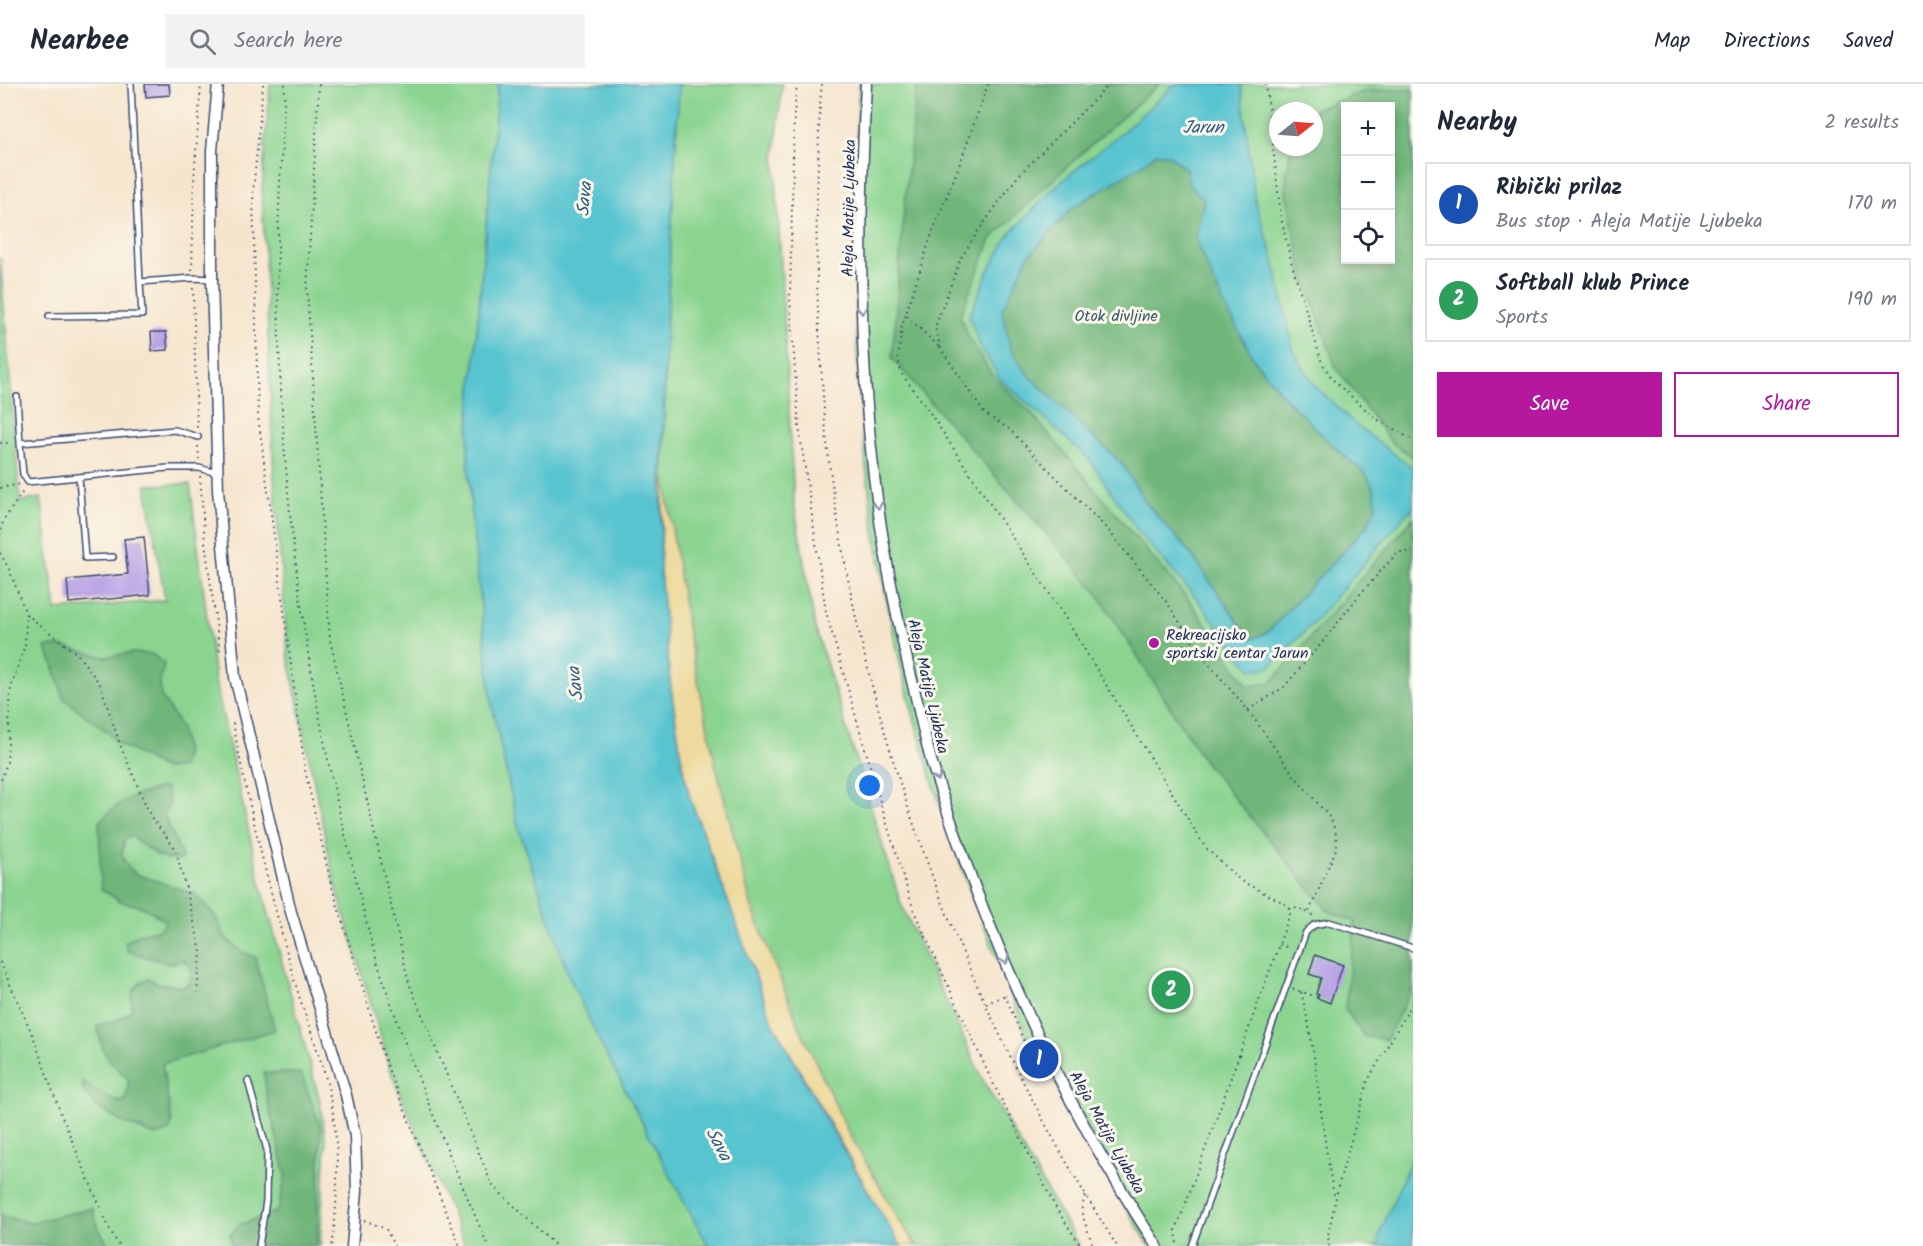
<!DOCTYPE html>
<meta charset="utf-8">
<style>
:root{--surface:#fff;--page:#f2f2f3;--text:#1f2937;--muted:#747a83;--line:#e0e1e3;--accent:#b5179e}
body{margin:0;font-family:Kalam,sans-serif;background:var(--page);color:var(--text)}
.controls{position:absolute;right:18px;top:18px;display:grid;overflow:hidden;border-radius:0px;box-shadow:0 3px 9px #0003}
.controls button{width:54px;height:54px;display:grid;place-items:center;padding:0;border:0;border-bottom:2px solid var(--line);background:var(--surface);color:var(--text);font:30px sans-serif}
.compass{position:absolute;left:1269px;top:18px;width:54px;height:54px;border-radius:50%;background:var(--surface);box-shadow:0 3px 9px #0003;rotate:73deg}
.you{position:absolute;left:870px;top:702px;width:21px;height:21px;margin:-15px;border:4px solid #fff;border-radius:50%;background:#1a73e8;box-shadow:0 0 0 9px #1a73e833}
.badge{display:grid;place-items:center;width:39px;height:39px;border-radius:50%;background:var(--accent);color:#fff;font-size:20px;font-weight:700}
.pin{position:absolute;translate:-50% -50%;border:3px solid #fff;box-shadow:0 2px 6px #0006}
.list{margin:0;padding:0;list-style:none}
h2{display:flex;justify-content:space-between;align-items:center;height:78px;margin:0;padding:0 24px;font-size:26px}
h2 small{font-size:20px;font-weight:400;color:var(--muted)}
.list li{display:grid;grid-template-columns:39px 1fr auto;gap:18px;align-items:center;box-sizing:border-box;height:84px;margin:0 12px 12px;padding:0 12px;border:2px solid var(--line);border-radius:0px}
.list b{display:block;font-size:22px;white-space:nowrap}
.list p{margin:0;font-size:20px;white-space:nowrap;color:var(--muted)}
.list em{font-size:20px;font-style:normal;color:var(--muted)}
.actions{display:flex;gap:12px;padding:18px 24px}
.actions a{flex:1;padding:14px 0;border:2px solid var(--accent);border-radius:0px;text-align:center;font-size:21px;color:var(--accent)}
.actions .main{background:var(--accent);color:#fff}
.icon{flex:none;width:33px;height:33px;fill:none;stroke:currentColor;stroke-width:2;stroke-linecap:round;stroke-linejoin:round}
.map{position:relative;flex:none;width:1413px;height:1162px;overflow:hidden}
header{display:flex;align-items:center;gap:36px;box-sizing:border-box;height:84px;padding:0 30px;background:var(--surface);border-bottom:2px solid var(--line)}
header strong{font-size:28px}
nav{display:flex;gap:33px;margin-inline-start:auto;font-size:21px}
.search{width:420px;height:54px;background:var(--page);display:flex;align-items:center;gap:15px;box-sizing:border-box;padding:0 21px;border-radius:0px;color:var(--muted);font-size:22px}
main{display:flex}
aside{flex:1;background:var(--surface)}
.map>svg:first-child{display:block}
.green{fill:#8ad490;stroke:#528277;stroke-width:1.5;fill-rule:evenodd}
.forest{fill:#6fb67a;stroke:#45726c;stroke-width:1.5;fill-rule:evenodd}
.sand{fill:#eeda9e;stroke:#84847e;stroke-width:1.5}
.water{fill:#58c4d0;stroke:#3a7a97;stroke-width:1.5;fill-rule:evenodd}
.building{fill:#b39be5}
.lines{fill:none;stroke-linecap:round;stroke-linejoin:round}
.service-casing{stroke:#3c4a6f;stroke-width:8}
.minor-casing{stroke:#3c4a6f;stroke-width:13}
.path{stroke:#3c4a6f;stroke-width:2;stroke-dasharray:1.5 4.5;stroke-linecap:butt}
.service{stroke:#fff;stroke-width:5}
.minor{stroke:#fff;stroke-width:10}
.oneway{stroke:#8d97ae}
.poi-dot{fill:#b5179e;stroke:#fbf7ec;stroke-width:2}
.labels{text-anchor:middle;stroke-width:6;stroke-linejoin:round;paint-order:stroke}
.street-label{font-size:16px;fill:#1b2f5e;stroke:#fbf7ec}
.park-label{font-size:16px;fill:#37586a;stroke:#fbf7ec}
.poi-label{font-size:16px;fill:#1b2f5e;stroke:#fbf7ec;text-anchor:start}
.water-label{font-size:18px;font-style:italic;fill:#2d5c80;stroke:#fbf7ec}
</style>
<header>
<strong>Nearbee</strong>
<div class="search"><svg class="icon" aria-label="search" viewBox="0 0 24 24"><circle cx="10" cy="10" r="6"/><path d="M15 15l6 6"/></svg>Search here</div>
<nav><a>Map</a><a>Directions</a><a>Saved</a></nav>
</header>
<main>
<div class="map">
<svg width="1413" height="1162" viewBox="0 0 1413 1162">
<rect width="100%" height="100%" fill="#fbf7ec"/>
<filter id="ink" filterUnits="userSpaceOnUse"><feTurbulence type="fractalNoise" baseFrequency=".0167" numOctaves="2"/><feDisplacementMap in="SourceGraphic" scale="12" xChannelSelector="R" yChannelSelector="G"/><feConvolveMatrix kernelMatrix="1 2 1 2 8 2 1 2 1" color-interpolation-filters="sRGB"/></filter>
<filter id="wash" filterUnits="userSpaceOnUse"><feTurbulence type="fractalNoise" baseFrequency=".008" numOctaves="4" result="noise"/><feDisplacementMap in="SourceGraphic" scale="24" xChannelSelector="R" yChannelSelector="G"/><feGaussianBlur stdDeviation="1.35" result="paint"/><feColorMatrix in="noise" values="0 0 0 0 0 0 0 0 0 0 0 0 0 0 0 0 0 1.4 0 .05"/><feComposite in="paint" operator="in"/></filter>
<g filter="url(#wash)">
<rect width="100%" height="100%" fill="#f6e5cd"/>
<path class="green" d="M270,0H498L470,331L468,371L472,438L492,621L518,742L568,890L601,960L689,1127L709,1162H465L392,991L334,796L288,571L274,395L262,106Z
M679,0H782L775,73L794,419L815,543L901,820L983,996L1079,1162H916L900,1137L848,1048L798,940L751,821L716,683L688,549L664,393L665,266Z
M859,0H1413V1162H1150C1122,1119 1095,1075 1070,1031C1065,1022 1062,1012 1057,1003C1052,994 1044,987 1039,979C1026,957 1020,933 1011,910C1003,887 993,865 984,842C916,673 872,495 860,313C852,209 854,104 859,0ZM1346,22H1390V176H1346ZM1278,27H1314V63H1278Z
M0,173L20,418L41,414L56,526L165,516L146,401L190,400L215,597L260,797L319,1014L326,1057L320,1162H11L0,1148Z"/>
<path class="forest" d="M917,0H1159L1061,88L991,155L960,232L971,258L992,291L1031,329L1191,519L1248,602L1271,599L1413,434V903L1386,956L1364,952L1345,925L1355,838L1328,827L1204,677L1096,507L892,274L904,126Z
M1368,6H1413V373L1392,359L1336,284L1303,191L1285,103L1291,63H1314V27L1316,25ZM1390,22V176H1346V22Z
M1156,69L1169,71L1186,85L1190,102L1199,109L1204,116L1196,153L1200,167L1224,220L1256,278L1289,318L1341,369L1366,390L1375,407L1376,422L1368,441L1267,549L1250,555L1191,470L1146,419L1122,380L1028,291L1011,267L1001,226L1028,173L1072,124L1143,80Z
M60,562L104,573L133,569L152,570L164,580L160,597L161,612L180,642L186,668L182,683L165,685L115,658L109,649L64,615L53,580L45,563Z
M165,703L170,720L164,731L183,775C161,780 148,764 131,752L125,755L122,769L125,779L136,790L195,810L215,832L226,854L242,868L255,873L275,946L162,980L172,1039L169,1047L155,1052L118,1036L99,1024L83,1007L82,997L89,1003L119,1018L126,1016L129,996C107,975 102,972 97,941L115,937L132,927C130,910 132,903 148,894L157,899L184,903L191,896V883L183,876L170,880L127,867L125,858L139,850L161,845L166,837L146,824L120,817L101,805L99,738C122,714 133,712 165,703Z
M264,989H301L321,1044L317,1162H232L230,1151L239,1141L278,1127L286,1091L267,1015Z
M92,1124L98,1143L109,1162H0V1131L29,1139Z"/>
<path class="sand" d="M664,393L688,549L716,683L751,821L798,940L848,1048L900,1137L916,1162H901L892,1149L772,937L690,714L683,685L670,597L660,487Z"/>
<path class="water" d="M498,0H679L665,266L660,487L670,597L683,685L690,714L772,937L837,1055L901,1162H709L689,1127L601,960L568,890L518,742L492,621L472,438L468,371L470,331Z
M1175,0H1241L1255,117L1273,172L1294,269L1315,302L1356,341L1413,384V424L1406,430L1318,534L1270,583L1253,586L1240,572L1198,516L1140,450L1089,375L999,294L981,264L969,233L988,188L1009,151L1057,101L1127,44ZM1156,69L1169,71L1186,85L1190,102L1198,109L1204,116L1196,153L1200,167L1224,220L1256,278L1289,318L1341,369L1366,390L1375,407L1376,422L1368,441L1267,549L1250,555L1191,470L1146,419L1122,380L1028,291L1011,267L1002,226L1028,173L1072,124L1143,80Z
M1413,1071V1162H1377L1381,1146Z"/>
<g id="blocks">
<path class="building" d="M145,0H169L170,11L146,13Z
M151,248H166L168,266L152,267Z
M144,453L150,511L69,519L67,496L128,490L124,455Z
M1315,871L1343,881L1330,919L1317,914L1319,911L1316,910L1321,894L1309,890Z"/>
</g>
</g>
<g filter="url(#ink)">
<use href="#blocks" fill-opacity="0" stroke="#3c4a6f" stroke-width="1.5"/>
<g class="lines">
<defs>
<path id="service" d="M131,0L140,198L193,194L212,195
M49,232L142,231L140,198
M17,313L20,359
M198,353L175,346L20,359L23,390L28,398L168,384H199L217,389
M79,393L85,474L113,473
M248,997L267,1066L266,1117L259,1162
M1192,1162L1306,848L1314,841L1329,838L1413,864"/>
<path id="minor" d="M218,0L212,67V195L218,406L235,593L291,828L346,1011L355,1052L357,1107L352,1162
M866,0C860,118 858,237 870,355C878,441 894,525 915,609C921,634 926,661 934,686C987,853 1060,1016 1157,1162"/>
</defs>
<use href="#service" class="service-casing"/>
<use href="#minor" class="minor-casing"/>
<path class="path" d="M263,0L253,109L258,332L305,686L331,800L386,980L460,1162
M285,0C282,66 277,132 278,198C279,393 303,589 352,779C360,811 367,845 377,877C408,975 448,1068 488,1162
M319,0L307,204L330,556L409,899L492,1101L556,1162
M797,0L794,30L790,213L799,343L826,528L882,724L914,827L990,993L1056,1124L1081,1162
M822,0C819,26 819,53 818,80C816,135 816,190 819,245C822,294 824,343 831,392C868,666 969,929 1117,1162
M988,0L959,82L932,149L902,242L898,274L901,289L924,320L1063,530L1205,763L1241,797L1284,819L1289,825L1290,830L1176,1146L1177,1158L1180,1162
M1110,0L1018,92L978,147L961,174L935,243L941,265L984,329L1009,345L1107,445L1165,516L1203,573L1248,626L1293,690L1331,735L1336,750L1337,763L1309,828
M1266,0L1281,134L1292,181L1322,279L1333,296L1375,334L1413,356
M192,186L194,96L201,0
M193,204L197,345
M907,232L939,263
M0,359H11
M198,362L199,375
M200,392L205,458L220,568
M0,404L20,400
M0,452L3,437L24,406
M0,469L9,485L26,530L25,561L11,603L7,679L0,699
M26,530L78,571L100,600L121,663L151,733L175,764L187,808L201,868L197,909
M1248,626L1284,603L1320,561L1361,509L1398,468H1413
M233,639C249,726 271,810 294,895C304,930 318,964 327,999C340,1049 339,1111 332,1162
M1289,825L1299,824L1314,832
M1279,861L1290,864
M0,878L33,952L62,1033L110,1146L119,1162
M1293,905L1317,913
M1301,908C1319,975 1320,1046 1335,1115
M1005,911L1037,989
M986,920L1005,911
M1085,1112L1081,1127L1093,1162
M364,1136L386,1145L394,1162
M1329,1162L1328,1151L1339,1099L1368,996L1413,918"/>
<use href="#service" class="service"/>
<use href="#minor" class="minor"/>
</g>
<defs><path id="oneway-chevron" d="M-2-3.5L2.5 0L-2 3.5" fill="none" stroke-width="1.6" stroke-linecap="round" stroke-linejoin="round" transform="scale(1.5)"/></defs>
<g class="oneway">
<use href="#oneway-chevron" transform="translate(862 226) rotate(89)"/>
<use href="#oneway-chevron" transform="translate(878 421) rotate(83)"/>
<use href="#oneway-chevron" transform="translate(937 693) rotate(71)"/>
<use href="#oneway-chevron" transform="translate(1005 876) rotate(67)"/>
</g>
</g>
<circle class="poi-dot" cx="1154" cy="559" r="6"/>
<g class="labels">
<g class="street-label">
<text transform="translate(848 124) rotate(-89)" y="6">Aleja Matije Ljubeka</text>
<text transform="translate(929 602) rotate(77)" y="6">Aleja Matije Ljubeka</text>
<text transform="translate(1108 1048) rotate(61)" y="6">Aleja Matije Ljubeka</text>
</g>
<g class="park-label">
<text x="1116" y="237">Otok divljine</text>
</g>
<g class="poi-label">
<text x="1166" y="556">Rekreacijsko<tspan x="1166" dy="18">sportski centar Jarun</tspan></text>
</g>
<g class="water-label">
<text x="1203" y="49">Jarun</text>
<text transform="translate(584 115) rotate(-85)" y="6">Sava</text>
<text transform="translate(575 600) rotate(-96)" y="6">Sava</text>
<text transform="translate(719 1060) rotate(62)" y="6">Sava</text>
</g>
</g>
</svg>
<div class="controls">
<button>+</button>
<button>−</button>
<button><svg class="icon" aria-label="locate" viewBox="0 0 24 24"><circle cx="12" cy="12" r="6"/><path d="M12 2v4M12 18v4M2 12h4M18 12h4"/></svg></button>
</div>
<svg class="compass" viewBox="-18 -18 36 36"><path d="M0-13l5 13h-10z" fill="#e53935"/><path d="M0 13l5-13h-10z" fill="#747a83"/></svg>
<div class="you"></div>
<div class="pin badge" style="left:1039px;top:975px;background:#1a4fb4">1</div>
<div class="pin badge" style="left:1171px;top:906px;background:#2e9e5b">2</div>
</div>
<aside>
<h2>Nearby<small>2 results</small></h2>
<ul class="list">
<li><span class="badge" style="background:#1a4fb4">1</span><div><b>Ribički prilaz</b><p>Bus stop · Aleja Matije Ljubeka</p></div><em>170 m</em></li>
<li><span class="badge" style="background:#2e9e5b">2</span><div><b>Softball klub Prince</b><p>Sports</p></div><em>190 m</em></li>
</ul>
<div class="actions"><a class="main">Save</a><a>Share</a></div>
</aside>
</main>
